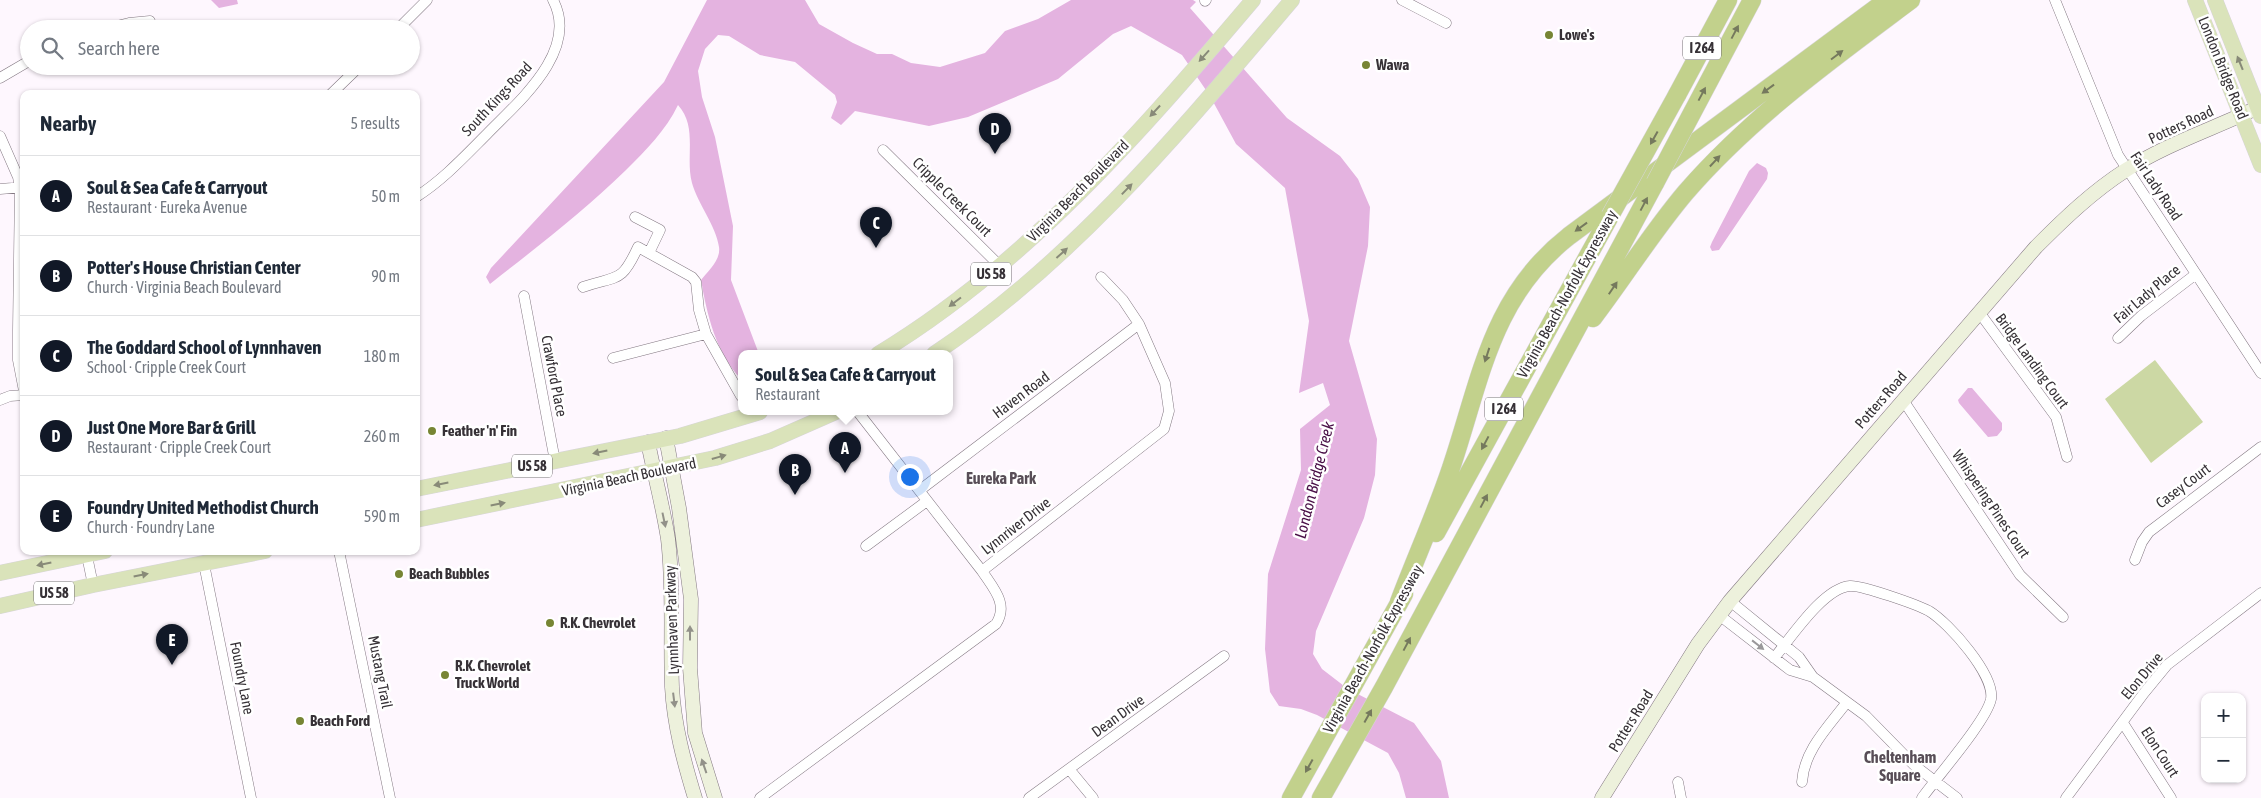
<!DOCTYPE html>
<meta charset="utf-8">
<style>
:root{--surface:#fff;--page:#f2f2f3;--text:#1f2937;--muted:#747a83;--line:#e0e1e3;--accent:#111827}
body{margin:0;font-family:"Asap Condensed",sans-serif;background:var(--page);color:var(--text)}
.controls{position:absolute;right:15px;bottom:15px;display:grid;overflow:hidden;border-radius:10px;box-shadow:0 1px 4px #0004}
.controls button{width:45px;height:45px;display:grid;place-items:center;padding:0;border:0;border-bottom:1px solid var(--line);background:var(--surface);color:var(--text);font:25px sans-serif}
.you{position:absolute;left:909px;top:476px;width:18px;height:18px;margin:-12px;border:4px solid #fff;border-radius:50%;background:#1a73e8;box-shadow:0 0 0 8px #1a73e833}
.badge{display:grid;place-items:center;width:32px;height:32px;border-radius:50%;background:var(--accent);color:#fff;font-size:16px;font-weight:700}
.pin{position:absolute;translate:-50% -41px;filter:drop-shadow(0 1px 2px #0008)}
.pin::after{content:'';position:absolute;top:26px;width:18px;height:15px;background:inherit;clip-path:polygon(0 0,100% 0,50% 100%)}
.popup{position:absolute;left:738px;top:350px;width:215px;height:65px;box-sizing:border-box;display:grid;place-content:center;border-radius:10px;background:var(--surface);filter:drop-shadow(0 1px 4px #0005);font-size:16px;white-space:nowrap;color:var(--muted)}
.popup b{font-size:19px;color:var(--text)}
.popup::after{content:'';position:absolute;left:50%;top:100%;margin-left:-10px;border:10px solid transparent;border-top-color:var(--surface)}
.list{margin:0;padding:0;list-style:none}
h2{display:flex;justify-content:space-between;align-items:center;height:65px;margin:0;padding:0 20px;font-size:21px}
h2 small{font-size:16px;font-weight:400;color:var(--muted)}
.list li{display:grid;grid-template-columns:32px 1fr auto;gap:15px;align-items:center;box-sizing:border-box;height:80px;padding:0 20px;border-top:1px solid var(--line)}
.list b{display:block;font-size:19px;white-space:nowrap}
.list p{margin:0;font-size:16px;white-space:nowrap;color:var(--muted)}
.list em{font-size:16px;font-style:normal;color:var(--muted)}
.icon{flex:none;width:28px;height:28px;fill:none;stroke:currentColor;stroke-width:2;stroke-linecap:round;stroke-linejoin:round}
.map{position:relative;flex:none;width:2261px;height:798px;overflow:hidden}
.search{position:absolute;background:var(--surface);box-shadow:0 1px 4px #0004;left:20px;top:20px;width:400px;height:55px;display:flex;align-items:center;gap:12px;box-sizing:border-box;padding:0 18px;border-radius:28px;color:var(--muted);font-size:19px}
.panel{position:absolute;background:var(--surface);box-shadow:0 1px 4px #0004;left:20px;top:90px;width:400px;height:465px;border-radius:10px}
.map>svg:first-child{display:block}
.green{fill:#ccd8a4}
.water{fill:#e4b3e0}
.lines{fill:none;stroke-linecap:round;stroke-linejoin:round}
.street-casing{stroke:#837882;stroke-width:11}
.secondary-casing{stroke:#837882;stroke-width:15}
.primary-casing{stroke:#d7d6d7;stroke-width:16}
.highway-casing{stroke:#d7d6d7;stroke-width:19}
.street{stroke:#fff;stroke-width:10}
.secondary{stroke:#edf1dc;stroke-width:14}
.primary{stroke:#dae3ba;stroke-width:15}
.highway{stroke:#c2d18c;stroke-width:18}
.highway-bridge-casing{stroke:#d7d6d7;stroke-width:19;stroke-linecap:butt}
.highway-bridge{stroke:#c2d18c;stroke-width:18}
.oneway{fill:#75795d}
.oneway2{fill:#888a78}
.oneway3{fill:#929189}
.oneway4{fill:#9a989a}
.poi-dot{fill:#778534;stroke:#fff;stroke-width:2}
.labels{text-anchor:middle;stroke-width:5;stroke-linejoin:round;paint-order:stroke}
.shield{fill:#fff;stroke:#726f72;stroke-width:1}
.shield-label{font-size:14px;font-weight:bold;fill:#363136}
.poi-label{font-size:15px;font-weight:bold;fill:#363136;stroke:#fff;text-anchor:start}
.street-label{font-size:15px;fill:#363136;stroke:#fff}
.neighbourhood-label{font-size:16px;font-weight:bold;fill:#584e57;stroke:#fff}
.water-label{font-size:16px;font-style:italic;fill:#480e46;stroke:#fff}
</style>
<div class="map">
<svg width="2261" height="798" viewBox="0 0 2261 798">
<rect width="100%" height="100%" fill="#fef7fe"/>
<path class="green" d="M2155,360L2203,422L2151,463L2105,399Z"/>
<path class="water" d="M211,0H237L238,4L219,8Z
M707,0H805L819,24L853,43L877,54H892L911,63L940,67L985,53L1005,31L1038,19L1071,0H1193L1196,2L1190,8L1287,118L1340,156L1358,179L1370,207L1368,246L1349,341L1377,439L1375,475L1364,518L1316,631L1313,654L1322,669L1348,689L1414,723L1441,761L1449,798H1406L1399,773L1388,753L1317,715L1301,709L1279,706L1270,692L1265,649L1268,574L1301,470L1300,429L1330,405L1323,383L1299,393L1309,321L1285,188L1236,144L1210,96L1182,55L1131,26L1113,34L1058,79L968,117L929,126L855,111L841,125L831,118L837,102L835,95L795,62L760,55L729,36L718,35L705,49L698,71L702,97L715,137L733,226L731,280L759,354H741V379C716,353 707,315 701,280C708,271 721,260 719,247C716,226 698,204 692,183C685,157 698,127 678,105C666,130 646,150 626,170C583,212 537,247 490,284L486,277L491,268L664,82Z
M1757,163L1766,168L1768,173L1767,179L1719,250L1712,251L1710,247L1712,242L1749,171Z
M1968,388H1972L2002,423V430L1997,436L1988,437L1959,403L1958,400Z"/>
<g class="lines">
<defs>
<path id="street" d="M1402,0L1446,23
M2055,0L2118,155L2261,373
M1205,1L1206,0
M105,29L129,23L150,21
M398,29L427,0
M0,78L29,61
M331,94L360,66
M0,136L18,177L20,187L18,331V360L24,391
M883,150L1000,266
M0,189L24,187
M416,197C443,180 465,156 487,134C518,102 580,51 553,0
M635,217L660,230L649,253
M583,287C618,275 621,284 638,247L692,277L696,282L699,310L706,334L741,396
M524,296L555,461
M1979,312L2056,417L2067,457
M2118,338L2141,316L2196,274
M613,358L706,334
M0,400L10,396L24,395
M1903,400L2020,575L2063,617
M858,412L982,571
M920,490L1139,324
M866,546L927,501
M86,551L93,585
M339,551L390,798
M2135,560L2142,542L2149,532L2261,447
M204,564L251,798
M1730,601L1799,657L1813,677L1866,716L1914,765L1957,798
M1719,615L1790,670L1813,677
M1774,658C1791,638 1823,588 1850,586C1862,585 1918,605 1929,611C1949,623 1995,675 1991,699C1987,720 1937,777 1922,798
M2123,723L2171,798
M1069,769L1093,798
M1678,782L1681,798
M1802,782C1804,750 1829,726 1847,702
M760,798L996,624C1009,604 993,588 982,571L1164,429L1169,411L1165,383L1139,324L1123,300L1101,277
M1029,798L1224,656
M2066,798L2144,693L2167,665L2261,593"/>
<path id="secondary" d="M666,438L679,508L691,599L690,668L695,733L715,798
M648,442C654,474 663,506 668,539C674,588 670,638 672,687C674,725 684,762 695,798
M1602,798L1698,644L1730,601L2036,247C2065,218 2092,192 2126,170C2168,143 2216,128 2261,106"/>
<path id="primary" d="M2195,0L2261,165
M2215,0L2261,116
M878,354C1027,264 1141,132 1253,0
M934,354C1075,260 1183,128 1292,0
M416,489L680,436L760,412
M416,520L715,458L770,441L836,412
M0,573L105,551
M0,606L93,585L265,551"/>
<path id="highway" d="M1718,64L1752,0
M1677,95L1728,0
M1593,318C1625,276 1652,232 1686,192C1751,117 1832,59 1911,0
M1436,533L1610,216
M1399,602C1416,557 1436,513 1451,468C1481,379 1491,297 1569,236L1887,0
M1291,798L1404,594
M1321,798L1384,687L1655,183"/>
</defs>
<use href="#street" class="street-casing"/>
<use href="#secondary" class="secondary-casing"/>
<use href="#primary" class="primary-casing"/>
<use href="#highway" class="highway-casing"/>
<use href="#street" class="street"/>
<use href="#secondary" class="secondary"/>
<use href="#primary" class="primary"/>
<use href="#highway" class="highway"/>
<defs>
<path id="highway-bridge" d="M1655,183L1718,64
M1610,216L1677,95"/>
</defs>
<use href="#highway-bridge" class="highway-bridge-casing"/>
<use href="#highway-bridge" class="highway-bridge"/>
</g>
<defs><path id="oneway-solid" d="M-6-.8H1V-3.2L6.5 0L1 3.2V.8H-6Z" transform="scale(1.25)"/></defs>
<g class="oneway">
<use href="#oneway-solid" transform="translate(1735 32) rotate(-62)"/>
<use href="#oneway-solid" transform="translate(1837 55) rotate(-37)"/>
<use href="#oneway-solid" transform="translate(1768 89) rotate(144)"/>
<use href="#oneway-solid" transform="translate(1702 94) rotate(-62)"/>
<use href="#oneway-solid" transform="translate(1654 138) rotate(119)"/>
<use href="#oneway-solid" transform="translate(1715 161) rotate(-47)"/>
<use href="#oneway-solid" transform="translate(1644 204) rotate(-62)"/>
<use href="#oneway-solid" transform="translate(1581 227) rotate(144)"/>
<use href="#oneway-solid" transform="translate(1613 288) rotate(-56)"/>
<use href="#oneway-solid" transform="translate(1487 355) rotate(108)"/>
<use href="#oneway-solid" transform="translate(1485 443) rotate(118)"/>
<use href="#oneway-solid" transform="translate(1484 501) rotate(-62)"/>
<use href="#oneway-solid" transform="translate(1407 644) rotate(-62)"/>
<use href="#oneway-solid" transform="translate(1368 716) rotate(-61)"/>
<use href="#oneway-solid" transform="translate(1309 766) rotate(119)"/>
</g>
<g class="oneway2">
<use href="#oneway-solid" transform="translate(1204 56) rotate(132)"/>
<use href="#oneway-solid" transform="translate(2240 63) rotate(-112)"/>
<use href="#oneway-solid" transform="translate(1155 111) rotate(133)"/>
<use href="#oneway-solid" transform="translate(1127 189) rotate(-46)"/>
<use href="#oneway-solid" transform="translate(1062 253) rotate(-42)"/>
<use href="#oneway-solid" transform="translate(955 302) rotate(143)"/>
<use href="#oneway-solid" transform="translate(600 452) rotate(168)"/>
<use href="#oneway-solid" transform="translate(719 457) rotate(-16)"/>
<use href="#oneway-solid" transform="translate(441 484) rotate(169)"/>
<use href="#oneway-solid" transform="translate(498 504) rotate(-11)"/>
<use href="#oneway-solid" transform="translate(44 564) rotate(168)"/>
<use href="#oneway-solid" transform="translate(141 575) rotate(-11)"/>
</g>
<g class="oneway3">
<use href="#oneway-solid" transform="translate(664 520) rotate(78)"/>
<use href="#oneway-solid" transform="translate(690 633) rotate(-90)"/>
<use href="#oneway-solid" transform="translate(674 700) rotate(83)"/>
<use href="#oneway-solid" transform="translate(704 766) rotate(-109)"/>
</g>
<use class="oneway4" href="#oneway-solid" transform="translate(1758 645) rotate(38)"/>
<g class="poi-dot">
<circle cx="1549" cy="35" r="5"/>
<circle cx="1366" cy="65" r="5"/>
<circle cx="432" cy="431" r="5"/>
<circle cx="399" cy="574" r="5"/>
<circle cx="550" cy="623" r="5"/>
<circle cx="445" cy="675" r="5"/>
<circle cx="300" cy="721" r="5"/>
</g>
<g class="labels">
<g class="shield">
<rect x="1683" y="36.5" width="38" height="23" rx="4"/>
<rect x="971" y="262.5" width="40" height="23" rx="4"/>
<rect x="1485" y="397.5" width="38" height="23" rx="4"/>
<rect x="512" y="454.5" width="40" height="23" rx="4"/>
<rect x="34" y="581.5" width="40" height="23" rx="4"/>
</g>
<g class="shield-label">
<text x="1702" y="53">I 264</text>
<text x="991" y="279">US 58</text>
<text x="1504" y="414">I 264</text>
<text x="532" y="471">US 58</text>
<text x="54" y="598">US 58</text>
</g>
<g class="poi-label">
<text x="1559" y="40">Lowe's</text>
<text x="1376" y="70">Wawa</text>
<text x="442" y="436">Feather 'n' Fin</text>
<text x="409" y="579">Beach Bubbles</text>
<text x="560" y="628">R.K. Chevrolet</text>
<text x="455" y="671">R.K. Chevrolet<tspan x="455" dy="17">Truck World</tspan></text>
<text x="310" y="726">Beach Ford</text>
</g>
<g class="street-label">
<text transform="translate(2223 68) rotate(68)" y="5">London Bridge Road</text>
<text transform="translate(497 99) rotate(-47)" y="5">South Kings Road</text>
<text transform="translate(2181 125) rotate(-25)" y="5">Potters Road</text>
<text transform="translate(2156 186) rotate(56)" y="5">Fair Lady Road</text>
<text transform="translate(1078 191) rotate(-45)" y="5">Virginia Beach Boulevard</text>
<text transform="translate(952 197) rotate(45)" y="5">Cripple Creek Court</text>
<text transform="translate(1567 294) rotate(-61)" y="5">Virginia Beach-Norfolk Expressway</text>
<text transform="translate(2147 294) rotate(-40)" y="5">Fair Lady Place</text>
<text transform="translate(2032 361) rotate(54)" y="5">Bridge Landing Court</text>
<text transform="translate(554 376) rotate(79)" y="5">Crawford Place</text>
<text transform="translate(1021 395) rotate(-37)" y="5">Haven Road</text>
<text transform="translate(1881 400) rotate(-49)" y="5">Potters Road</text>
<text transform="translate(629 477) rotate(-12)" y="5">Virginia Beach Boulevard</text>
<text transform="translate(2183 486) rotate(-37)" y="5">Casey Court</text>
<text transform="translate(1991 504) rotate(56)" y="5">Whispering Pines Court</text>
<text transform="translate(1016 526) rotate(-38)" y="5">Lynnriver Drive</text>
<text transform="translate(672 620) rotate(-92)" y="5">Lynnhaven Parkway</text>
<text transform="translate(1373 649) rotate(-61)" y="5">Virginia Beach-Norfolk Expressway</text>
<text transform="translate(380 672) rotate(79)" y="5">Mustang Trail</text>
<text transform="translate(2142 676) rotate(-50)" y="5">Elon Drive</text>
<text transform="translate(242 678) rotate(79)" y="5">Foundry Lane</text>
<text transform="translate(1118 716) rotate(-36)" y="5">Dean Drive</text>
<text transform="translate(1631 721) rotate(-58)" y="5">Potters Road</text>
<text transform="translate(2160 752) rotate(57)" y="5">Elon Court</text>
</g>
<g class="neighbourhood-label">
<text x="1001" y="484">Eureka Park</text>
<text x="1900" y="763">Cheltenham<tspan x="1900" dy="18">Square</tspan></text>
</g>
<g class="water-label">
<text transform="translate(1314 480) rotate(-76)" y="6">London Bridge Creek</text>
</g>
</g>
</svg>
<div class="controls">
<button>+</button>
<button>−</button>
</div>
<div class="you"></div>
<div class="pin badge" style="left:845px;top:473px">A</div>
<div class="popup"><b>Soul &amp; Sea Cafe &amp; Carryout</b>Restaurant</div>
<div class="pin badge" style="left:795px;top:495px">B</div>
<div class="pin badge" style="left:876px;top:248px">C</div>
<div class="pin badge" style="left:995px;top:154px">D</div>
<div class="pin badge" style="left:172px;top:665px">E</div>
<div class="search"><svg class="icon" aria-label="search" viewBox="0 0 24 24"><circle cx="10" cy="10" r="6"/><path d="M15 15l6 6"/></svg>Search here</div>
<section class="panel">
<h2>Nearby<small>5 results</small></h2>
<ul class="list">
<li><span class="badge">A</span><div><b>Soul &amp; Sea Cafe &amp; Carryout</b><p>Restaurant · Eureka Avenue</p></div><em>50 m</em></li>
<li><span class="badge">B</span><div><b>Potter's House Christian Center</b><p>Church · Virginia Beach Boulevard</p></div><em>90 m</em></li>
<li><span class="badge">C</span><div><b>The Goddard School of Lynnhaven</b><p>School · Cripple Creek Court</p></div><em>180 m</em></li>
<li><span class="badge">D</span><div><b>Just One More Bar &amp; Grill</b><p>Restaurant · Cripple Creek Court</p></div><em>260 m</em></li>
<li><span class="badge">E</span><div><b>Foundry United Methodist Church</b><p>Church · Foundry Lane</p></div><em>590 m</em></li>
</ul>
</section>
</div>
